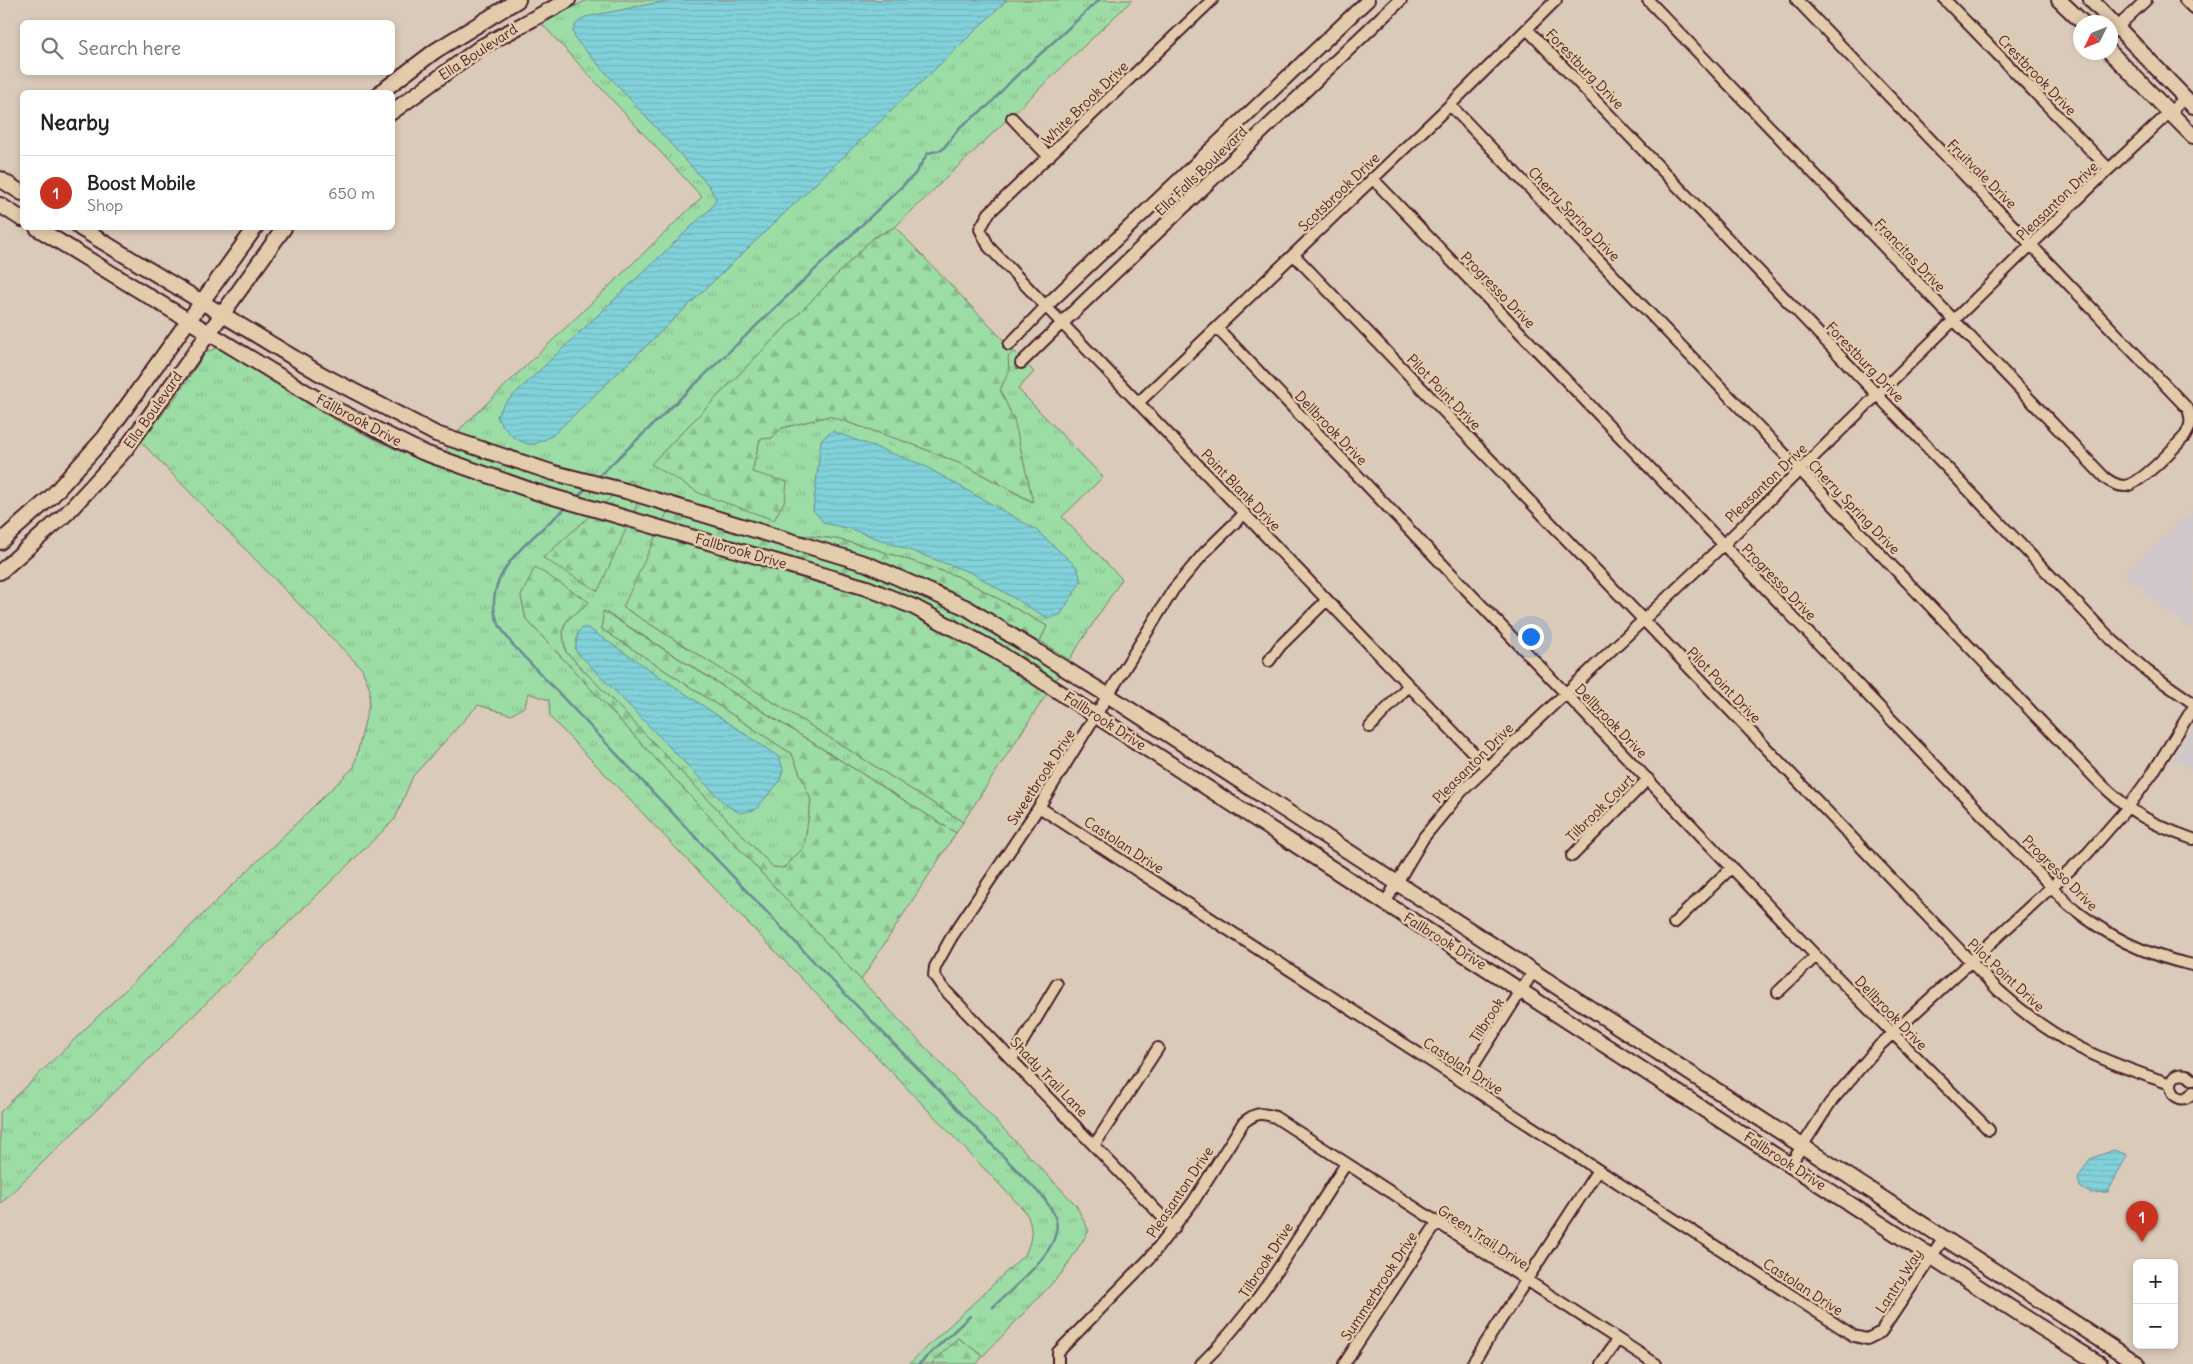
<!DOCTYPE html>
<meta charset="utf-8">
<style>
:root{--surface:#fff;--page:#f2f2f2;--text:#222;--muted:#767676;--line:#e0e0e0;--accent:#c8321e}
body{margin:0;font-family:Delius,sans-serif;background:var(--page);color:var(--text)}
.controls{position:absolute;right:15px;bottom:15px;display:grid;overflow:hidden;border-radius:8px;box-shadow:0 2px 8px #0003}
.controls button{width:45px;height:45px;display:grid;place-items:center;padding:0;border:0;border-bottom:1px solid var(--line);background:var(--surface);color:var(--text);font:25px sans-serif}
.compass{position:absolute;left:2073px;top:15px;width:45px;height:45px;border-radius:50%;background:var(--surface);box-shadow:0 2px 8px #0003;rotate:227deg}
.you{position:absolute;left:1530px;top:636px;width:18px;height:18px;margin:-12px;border:4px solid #fff;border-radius:50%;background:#1a73e8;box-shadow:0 0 0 8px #1a73e833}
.badge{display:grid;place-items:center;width:32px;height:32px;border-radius:50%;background:var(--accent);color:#fff;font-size:16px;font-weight:700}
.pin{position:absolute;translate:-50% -41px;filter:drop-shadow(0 1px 2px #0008)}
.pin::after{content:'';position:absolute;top:26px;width:18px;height:15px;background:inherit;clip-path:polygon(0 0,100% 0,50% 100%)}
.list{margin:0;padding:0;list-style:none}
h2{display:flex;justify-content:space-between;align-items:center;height:65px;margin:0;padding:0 20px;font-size:21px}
h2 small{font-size:16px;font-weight:400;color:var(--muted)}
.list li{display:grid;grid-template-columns:32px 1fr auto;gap:15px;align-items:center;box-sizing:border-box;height:75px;padding:0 20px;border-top:1px solid var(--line)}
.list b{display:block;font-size:19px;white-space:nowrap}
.list p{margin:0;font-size:16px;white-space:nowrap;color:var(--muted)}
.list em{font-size:16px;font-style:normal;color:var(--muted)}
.icon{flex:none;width:28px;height:28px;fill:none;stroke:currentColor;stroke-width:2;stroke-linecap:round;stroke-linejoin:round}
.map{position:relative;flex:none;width:2193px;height:1364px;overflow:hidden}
.search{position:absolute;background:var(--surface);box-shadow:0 2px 8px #0003;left:20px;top:20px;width:375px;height:55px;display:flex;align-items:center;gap:12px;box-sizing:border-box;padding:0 18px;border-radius:8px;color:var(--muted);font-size:19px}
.panel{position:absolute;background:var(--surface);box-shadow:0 2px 8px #0003;left:20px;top:90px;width:375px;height:140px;border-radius:8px}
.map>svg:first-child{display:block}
.built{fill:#d0c7ca}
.grass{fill:url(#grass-tufts);stroke:#737e68}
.forest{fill:url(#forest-firs);stroke:#737e68}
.water{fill:url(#water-rules);stroke:#6b8a95}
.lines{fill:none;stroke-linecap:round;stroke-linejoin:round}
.stream{stroke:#6b8a95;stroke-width:2.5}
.minor-casing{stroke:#4a1f2b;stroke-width:14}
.tertiary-casing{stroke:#4a1f2b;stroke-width:16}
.secondary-casing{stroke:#4a1f2b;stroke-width:18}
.minor{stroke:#e3ccac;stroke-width:10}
.tertiary{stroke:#e3ccac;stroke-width:12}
.secondary{stroke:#e3ccac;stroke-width:14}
.labels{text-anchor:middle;stroke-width:5;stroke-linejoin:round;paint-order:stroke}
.street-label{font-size:14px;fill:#4a1f2b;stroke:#e3ccac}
</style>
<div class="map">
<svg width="2193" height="1364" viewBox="0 0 2193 1364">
<defs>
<pattern id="grass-tufts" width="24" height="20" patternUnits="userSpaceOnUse" patternTransform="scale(1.25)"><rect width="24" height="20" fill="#9cdca5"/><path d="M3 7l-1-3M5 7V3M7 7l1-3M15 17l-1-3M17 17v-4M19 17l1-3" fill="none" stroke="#88bc8e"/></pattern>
<pattern id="forest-firs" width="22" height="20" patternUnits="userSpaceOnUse" patternTransform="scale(1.25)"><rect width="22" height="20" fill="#9cdca5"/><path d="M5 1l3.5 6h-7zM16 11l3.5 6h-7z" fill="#88bc8e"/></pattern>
<pattern id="water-rules" width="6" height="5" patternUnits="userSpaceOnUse" patternTransform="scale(1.25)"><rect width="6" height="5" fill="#81d2db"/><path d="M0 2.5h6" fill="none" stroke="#71b4bc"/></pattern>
</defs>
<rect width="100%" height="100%" fill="#dacaba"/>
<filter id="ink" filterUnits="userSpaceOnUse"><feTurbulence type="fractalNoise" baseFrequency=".02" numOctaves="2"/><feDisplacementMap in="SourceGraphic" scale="10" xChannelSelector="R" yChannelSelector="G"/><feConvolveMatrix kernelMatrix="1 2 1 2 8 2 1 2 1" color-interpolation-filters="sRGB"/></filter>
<g filter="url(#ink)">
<path class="built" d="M2193,510V632L2124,574Z
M2193,727V771L2174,759Z"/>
<path class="grass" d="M588,0H1132L895,227L873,238L651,464L752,472L760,439L772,438L782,428L829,416L912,444L966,466L1032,502L1014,420L1000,390L1009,371L1008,357L1014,351L1034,372L1018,389L1103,477L1062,517L1122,579L1069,660L1040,641L1047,626L957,576L872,548L836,539L801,535L623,607L963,822L956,833L604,611L602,629L792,754L811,800L804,847L783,868L773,867L566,652C562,632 560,621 580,610L521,596L526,619L861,980L1076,1205L1089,1231L1062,1273L983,1356L958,1338L931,1364H909L1026,1253C1033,1236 1033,1226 1025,1211L550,717L549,700L528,693L525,706L511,715L478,705L413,776L395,819L0,1204V1112L354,767L369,704L370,689L362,669L141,442L173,401L206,352L220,347L335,420L397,450L435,466L461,428L702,197L540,22Z"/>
<path class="forest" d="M895,227L1014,351L1008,357L1009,371L1000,390L1014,420L1033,502L966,466L912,444L829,416L782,428L772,438L760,439L752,472L787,482L785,500L774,520L701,494L651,464L873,238Z
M630,480L643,492L598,591L543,558Z
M670,506L763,538L801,535L836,539L872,548L957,576L1047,626L1040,641L1069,660L963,822L623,607Z
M535,567L589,602C567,623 558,617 566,652L773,867L784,868L804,847L811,800L792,754L602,629L603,611L956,833L861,980L526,619L521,596Z
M958,1338L983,1356L977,1364H931Z"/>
<path class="water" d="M671,0H1007L552,436C547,438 539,443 534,444C518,445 502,428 497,416L504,404L712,207L716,199L709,186L576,40L573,32L576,24L585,17Z
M832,431L923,465L1035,529L1077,567L1081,581L1061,614L1049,619L972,573L851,529L824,523L813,510L821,440Z
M582,628H588L779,757L783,769L780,781L755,810L740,813L725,804L575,650L578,633Z
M2114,1150L2127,1155L2108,1192L2090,1193L2080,1187L2078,1178L2090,1159Z"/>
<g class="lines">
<path class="stream" d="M596,479L915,174L928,153L942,150L960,127L988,106L1013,79L1099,0
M576,498L588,487
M568,506C541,531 492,564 494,606C494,620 504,633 512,644L817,965L1043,1197C1047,1203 1053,1210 1055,1217C1067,1247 1013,1287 993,1307
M919,1364L970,1316"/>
<defs>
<path id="minor" d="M1212,0L989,213L980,229L989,247L1487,767
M1648,0L2104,477C2110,482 2117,486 2125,486C2141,484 2174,448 2185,436C2191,426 2192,420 2188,409L1797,0
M1945,0L2109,169
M2185,0L2193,8
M1527,29L2111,639L2147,671L2193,703
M2110,34L2146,0
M1450,105L2099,782C2130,812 2152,825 2193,839
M1012,118L1049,157
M1372,178L2069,905C2107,936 2144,955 2193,965
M1294,255L1998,990C2055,1042 2099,1060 2171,1084
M1217,328L1816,956L1989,1130
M1009,345L1046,306
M1021,363L1062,323
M1139,402L1450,105L1556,0
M1269,661L1280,646L1327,600
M1370,727L1408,686
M1039,807L1854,1336L1867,1339L1881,1332L1944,1238
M1572,856L1648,779
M1385,903L1424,837L1461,792L1724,544L2109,169L2185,98
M1674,923L1732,867
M1778,992L1816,956
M1012,1059L1057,984
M2193,1080L2187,1075C2158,1069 2174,1115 2193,1092
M1463,1082L1533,972
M1095,1144L1158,1048
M1790,1165L1830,1103L1879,1046L2087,854L2128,807L2152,774L2193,708
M1174,1229L943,988L934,975L935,967L951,938L1039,807L1173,590L1205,552L1244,514
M1058,1364V1352L1149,1259L1193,1202L1243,1123C1255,1113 1260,1112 1275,1117L1656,1364
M1201,1364C1261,1306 1300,1233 1346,1164
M1344,1364L1437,1223
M1472,1364L1598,1170
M1601,1364L1617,1340"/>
<path id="tertiary" d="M1046,306L1368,0
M1062,323L1400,0"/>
<path id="secondary" d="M2059,0L2082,22
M2091,0L2193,106
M2110,52L2193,136
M381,92L435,51L518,0
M392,112L481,47L568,0
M0,179L22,193
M0,205L22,219
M37,228L327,405L422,452L536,492L867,588L914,607L996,651L2037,1325L2100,1364
M80,228L319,373L436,434L554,473L626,491L867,564L967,608L1109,696L2138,1364
M0,542L52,496L104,438L255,228
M0,572L67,513L125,450L284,228"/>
</defs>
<use href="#minor" class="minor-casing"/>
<use href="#tertiary" class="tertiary-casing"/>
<use href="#secondary" class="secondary-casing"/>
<use href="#minor" class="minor"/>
<use href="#tertiary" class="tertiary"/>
<use href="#secondary" class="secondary"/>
</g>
</g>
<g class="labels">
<g class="street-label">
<text transform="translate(478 52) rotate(-33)" y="5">Ella Boulevard</text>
<text transform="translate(1585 69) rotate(46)" y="5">Forestburg Drive</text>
<text transform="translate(2037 75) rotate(46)" y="5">Crestbrook Drive</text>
<text transform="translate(1085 103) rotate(-44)" y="5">White Brook Drive</text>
<text transform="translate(1201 171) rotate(-44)" y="5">Ella Falls Boulevard</text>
<text transform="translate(1982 174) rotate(45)" y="5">Fruitvale Drive</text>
<text transform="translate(1339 192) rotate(-44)" y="5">Scotsbrook Drive</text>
<text transform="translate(2057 201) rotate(-44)" y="5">Pleasanton Drive</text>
<text transform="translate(1574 214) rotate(46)" y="5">Cherry Spring Drive</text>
<text transform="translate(1910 255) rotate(46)" y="5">Francitas Drive</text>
<text transform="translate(1498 290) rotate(46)" y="5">Progresso Drive</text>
<text transform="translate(1865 362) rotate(46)" y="5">Forestburg Drive</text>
<text transform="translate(1444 392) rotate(46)" y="5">Pilot Point Drive</text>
<text transform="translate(153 410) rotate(-55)" y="5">Ella Boulevard</text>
<text transform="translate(359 420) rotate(28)" y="5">Fallbrook Drive</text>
<text transform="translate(1331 428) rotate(46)" y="5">Dellbrook Drive</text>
<text transform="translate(1766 483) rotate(-44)" y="5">Pleasanton Drive</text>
<text transform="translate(1241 490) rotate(46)" y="5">Point Blank Drive</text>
<text transform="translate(1854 507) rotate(46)" y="5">Cherry Spring Drive</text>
<text transform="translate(741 551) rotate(16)" y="5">Fallbrook Drive</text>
<text transform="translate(1779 582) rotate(46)" y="5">Progresso Drive</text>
<text transform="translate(1724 685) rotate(46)" y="5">Pilot Point Drive</text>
<text transform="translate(1105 721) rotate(33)" y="5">Fallbrook Drive</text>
<text transform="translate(1611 721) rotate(46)" y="5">Dellbrook Drive</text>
<text transform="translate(1473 763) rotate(-45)" y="5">Pleasanton Drive</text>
<text transform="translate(1041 777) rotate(-57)" y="5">Sweetbrook Drive</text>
<text transform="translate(1600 808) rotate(-45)" y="5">Tilbrook Court</text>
<text transform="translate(1124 845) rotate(33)" y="5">Castolan Drive</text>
<text transform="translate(2060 873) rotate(45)" y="5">Progresso Drive</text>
<text transform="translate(1445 941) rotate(32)" y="5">Fallbrook Drive</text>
<text transform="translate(2006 975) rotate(43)" y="5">Pilot Point Drive</text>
<text transform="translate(1891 1013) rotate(46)" y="5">Dellbrook Drive</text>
<text transform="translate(1487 1020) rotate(-57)" y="5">Tilbrook</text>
<text transform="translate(1463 1066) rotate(33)" y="5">Castolan Drive</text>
<text transform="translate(1049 1077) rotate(46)" y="5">Shady Trail Lane</text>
<text transform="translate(1785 1161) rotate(33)" y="5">Fallbrook Drive</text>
<text transform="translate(1180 1192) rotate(-56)" y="5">Pleasanton Drive</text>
<text transform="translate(1483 1237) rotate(33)" y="5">Green Trail Drive</text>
<text transform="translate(1266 1260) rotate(-57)" y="5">Tilbrook Drive</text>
<text transform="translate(1899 1281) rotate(-57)" y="5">Lantry Way</text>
<text transform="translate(1379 1286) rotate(-57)" y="5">Summerbrook Drive</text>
<text transform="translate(1803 1287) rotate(33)" y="5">Castolan Drive</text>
</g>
</g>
</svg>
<div class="controls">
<button>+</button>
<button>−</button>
</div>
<svg class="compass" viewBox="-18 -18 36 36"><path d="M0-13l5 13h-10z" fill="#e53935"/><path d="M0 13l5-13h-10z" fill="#767676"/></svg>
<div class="you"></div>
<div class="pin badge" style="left:2142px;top:1242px">1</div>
<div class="search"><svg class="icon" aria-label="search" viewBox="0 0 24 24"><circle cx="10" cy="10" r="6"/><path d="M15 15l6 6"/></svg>Search here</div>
<section class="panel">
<h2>Nearby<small></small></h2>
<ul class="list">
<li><span class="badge">1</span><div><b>Boost Mobile</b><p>Shop</p></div><em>650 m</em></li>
</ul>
</section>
</div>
